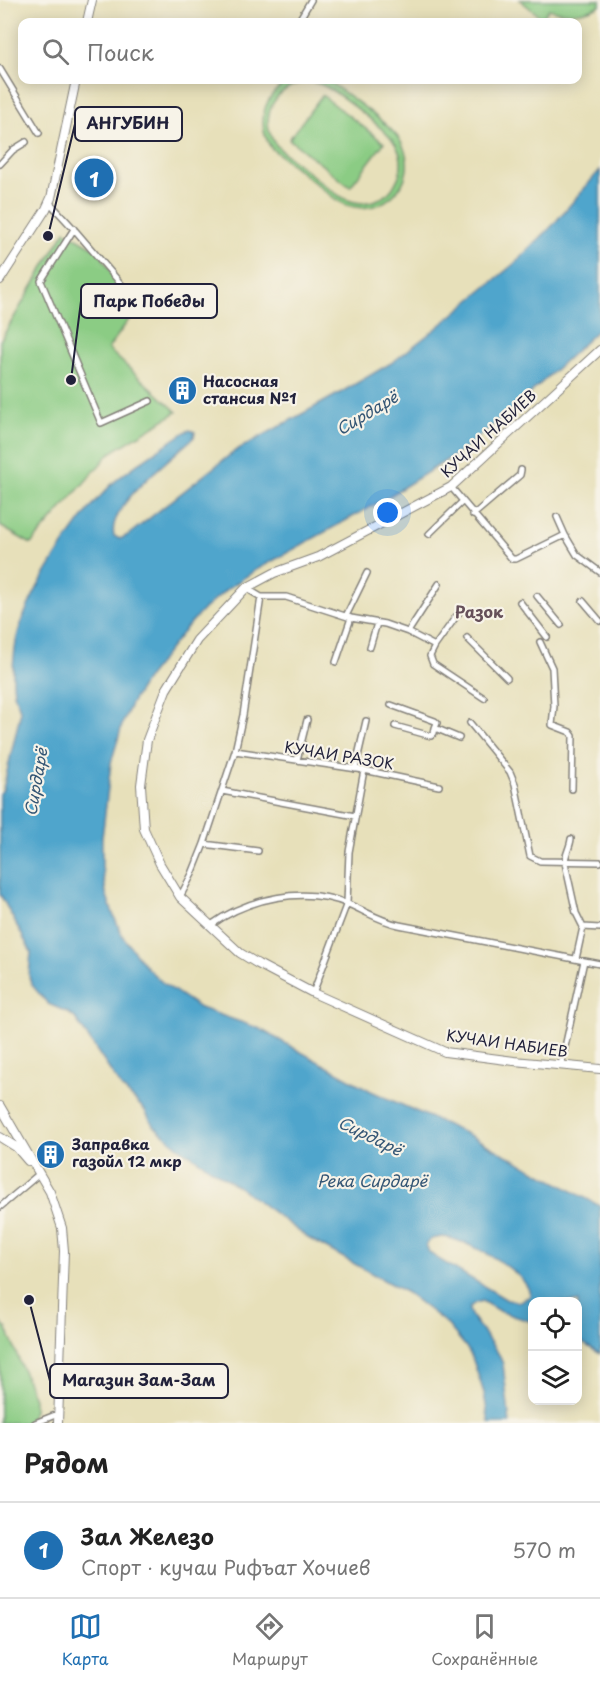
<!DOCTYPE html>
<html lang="ru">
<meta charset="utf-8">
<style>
:root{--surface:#fff;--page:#f6f6f6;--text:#222;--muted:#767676;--line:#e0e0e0;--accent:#1f6fb2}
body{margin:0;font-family:"Playpen Sans",sans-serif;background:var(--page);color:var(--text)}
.controls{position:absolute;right:18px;bottom:18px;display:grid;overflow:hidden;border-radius:12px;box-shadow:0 3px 15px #0003}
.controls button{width:54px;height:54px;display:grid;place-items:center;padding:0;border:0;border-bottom:2px solid var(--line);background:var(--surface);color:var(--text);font:30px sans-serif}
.you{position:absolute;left:388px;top:513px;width:21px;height:21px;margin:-15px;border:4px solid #fff;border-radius:50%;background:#1a73e8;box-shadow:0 0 0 9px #1a73e833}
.badge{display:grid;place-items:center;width:39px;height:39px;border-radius:50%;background:var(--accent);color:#fff;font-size:20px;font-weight:700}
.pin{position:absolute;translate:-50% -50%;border:3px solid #fff;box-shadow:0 2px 6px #0006}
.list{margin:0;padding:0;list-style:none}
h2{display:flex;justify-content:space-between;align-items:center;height:78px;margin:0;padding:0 24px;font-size:26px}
h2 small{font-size:20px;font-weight:400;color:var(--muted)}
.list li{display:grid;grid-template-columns:39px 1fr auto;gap:18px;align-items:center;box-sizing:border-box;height:96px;padding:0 24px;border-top:2px solid var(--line)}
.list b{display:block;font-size:22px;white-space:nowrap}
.list p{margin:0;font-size:20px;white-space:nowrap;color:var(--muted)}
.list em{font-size:20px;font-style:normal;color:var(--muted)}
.icon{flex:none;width:33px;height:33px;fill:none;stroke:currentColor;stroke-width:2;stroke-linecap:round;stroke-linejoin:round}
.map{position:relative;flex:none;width:600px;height:1423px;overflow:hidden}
.search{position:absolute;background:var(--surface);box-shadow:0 3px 15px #0003;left:18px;right:18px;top:18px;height:66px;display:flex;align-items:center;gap:15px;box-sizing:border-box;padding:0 21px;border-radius:12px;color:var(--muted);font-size:22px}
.sheet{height:174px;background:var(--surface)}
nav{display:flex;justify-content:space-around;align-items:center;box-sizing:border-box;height:84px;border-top:2px solid var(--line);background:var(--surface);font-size:16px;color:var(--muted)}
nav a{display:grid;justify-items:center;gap:3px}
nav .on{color:var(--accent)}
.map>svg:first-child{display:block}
.green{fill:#8bcc84;stroke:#567760;stroke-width:1.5;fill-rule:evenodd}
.water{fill:#50a5cc;stroke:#396484;stroke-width:1.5;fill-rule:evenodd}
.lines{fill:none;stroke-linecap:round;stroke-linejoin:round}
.street-casing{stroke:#84817a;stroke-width:8}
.secondary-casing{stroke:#84817a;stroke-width:10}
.street{stroke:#fff;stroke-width:5}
.secondary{stroke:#fff;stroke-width:8}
.labels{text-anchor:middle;stroke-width:4.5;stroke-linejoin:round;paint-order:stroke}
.poi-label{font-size:15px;font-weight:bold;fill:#22223b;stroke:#f7f3e8;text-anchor:start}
.street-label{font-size:15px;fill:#22223b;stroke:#f7f3e8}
.water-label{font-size:16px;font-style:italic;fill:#345675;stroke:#f7f3e8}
.neighbourhood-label{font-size:16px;font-weight:bold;fill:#66505a;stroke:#f7f3e8}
.leader{fill:none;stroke:#22223b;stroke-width:2}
.callout-dot{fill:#22223b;stroke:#f7f3e8;stroke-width:2}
.callout{fill:#f7f3e8;stroke:#22223b;stroke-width:2}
.callout-label{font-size:16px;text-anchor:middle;font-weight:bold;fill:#22223b}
</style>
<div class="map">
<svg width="600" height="1423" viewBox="0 0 600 1423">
<rect width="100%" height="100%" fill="#f7f3e8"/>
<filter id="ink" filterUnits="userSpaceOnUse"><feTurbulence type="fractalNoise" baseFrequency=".0167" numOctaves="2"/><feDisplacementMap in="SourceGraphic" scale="12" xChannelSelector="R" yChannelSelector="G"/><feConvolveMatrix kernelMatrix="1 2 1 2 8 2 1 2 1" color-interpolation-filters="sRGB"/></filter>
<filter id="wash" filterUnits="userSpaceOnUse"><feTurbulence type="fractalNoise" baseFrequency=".008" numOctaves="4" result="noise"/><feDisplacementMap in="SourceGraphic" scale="24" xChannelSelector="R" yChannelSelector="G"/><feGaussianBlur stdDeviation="1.35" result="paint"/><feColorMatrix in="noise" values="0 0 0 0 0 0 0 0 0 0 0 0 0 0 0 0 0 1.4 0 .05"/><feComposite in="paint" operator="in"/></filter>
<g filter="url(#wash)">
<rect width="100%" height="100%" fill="#e7e0ba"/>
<path class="green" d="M520,0H600V5C585,14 565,15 549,9L542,18Z
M292,80H323L330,82C347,95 392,125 401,142C425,185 374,226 335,199L271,148C255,122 264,92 292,80ZM306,82C313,82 318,83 324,86C339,93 391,133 397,147C403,158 402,172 396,182C392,191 385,197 376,200C349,211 328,187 308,172C297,163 282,154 274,142C258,115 277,85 306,82Z
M322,95L384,143L350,187L289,139Z
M65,231L98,250L135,311L108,349L177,412L110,453L31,544L0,526V341Z
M0,1322L7,1329L34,1399V1411L27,1423H0Z"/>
<path class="water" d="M600,170V328L523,400L460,452L383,500L256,570L226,590L204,609L187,627L147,678L132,702L123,722L111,763L102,838V867L106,893L113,914L122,935L136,954L147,968L163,983L200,1008L258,1028L371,1091L469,1135L600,1206V1354L578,1340V1302H532V1322L499,1311L482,1301L475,1303L470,1307L469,1311L472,1317L498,1353L503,1364L510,1423H489L484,1393L472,1357L466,1347L447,1324L407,1293L308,1238L246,1192L177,1146L153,1125L144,1109L121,1087L75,1018L67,1012L48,1004L31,984L29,976L31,952L0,894V794L3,789L20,715C21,706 16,702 14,693C12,679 13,662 15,648C20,602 78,518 111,485C130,467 163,447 185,432L190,430L195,432L194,437C174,457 106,505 114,536L120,539L128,535L235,451L338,394L393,362L438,327L515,263L552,226ZM442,1237C464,1238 530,1272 530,1296L520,1302L507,1300L435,1257L429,1252L426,1245L431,1239Z"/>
</g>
<g filter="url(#ink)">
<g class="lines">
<defs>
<path id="street" d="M298,22L311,0
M0,69L39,133
M0,164L13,150L26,142
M49,202L74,229L41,281L101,423L150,401
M74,229L139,305
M451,487L512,559H516L565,535L577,555L600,572
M473,515L520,475L521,470
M557,517L565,535
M429,534L462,502
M246,588L261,597H286L351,618L385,624L408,632L435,646L430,656L433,664L484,698
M537,596L561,625
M583,601L600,621
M520,602L547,637
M346,616L367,573
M408,632L439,584
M467,638L507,678
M540,642L552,668L554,706L552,725L570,732L573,736L572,789
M435,646L460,611
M370,647L377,623
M336,662L351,618
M391,705L435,721L437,723L435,728
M470,723L510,772L515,784L530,856L540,861L600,862
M395,726L431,736L434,733L435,728L459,738
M235,751L364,770L439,786
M297,760L307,720
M355,769L366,721
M222,791L355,816
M571,839C570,848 565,854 565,863L576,913L583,927L576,959
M204,844L258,851
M180,897L192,874L204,844L235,751L243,715L261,597
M211,925C248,898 304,886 348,904C365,911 380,921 399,925L600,964
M583,927L600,928
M313,993L347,903L349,852L364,770
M561,1065L584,961
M0,1207L39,1174
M35,1423L58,1414"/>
<path id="secondary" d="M87,22L92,0
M0,280L46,209L51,198L76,80
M600,350L451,487L318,557L274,573L246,588L197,640L166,690L147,740L141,785L144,829L160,864L180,897L240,953L258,964L313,993L445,1052L514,1061L600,1069
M0,1106L50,1192L62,1228L64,1251L58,1423
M0,1137L16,1147L28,1161"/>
</defs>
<use href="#street" class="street-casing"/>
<use href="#secondary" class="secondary-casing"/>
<use href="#street" class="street"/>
<use href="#secondary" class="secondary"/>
</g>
</g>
<defs>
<symbol id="building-disc" viewBox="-11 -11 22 22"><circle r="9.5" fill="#1f6fb2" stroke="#f7f3e8"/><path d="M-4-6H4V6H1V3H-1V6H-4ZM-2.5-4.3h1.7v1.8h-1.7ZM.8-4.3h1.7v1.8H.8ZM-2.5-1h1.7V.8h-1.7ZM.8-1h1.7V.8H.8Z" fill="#fff"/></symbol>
</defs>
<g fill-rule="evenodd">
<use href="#building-disc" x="166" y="374" width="33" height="33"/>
<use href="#building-disc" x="34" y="1138" width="33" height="33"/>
</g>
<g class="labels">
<g class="poi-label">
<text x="203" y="387">Насосная<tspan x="203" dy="17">стансия №1</tspan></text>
<text x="72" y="1150">Заправка<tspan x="72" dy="17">газойл 12 мкр</tspan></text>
</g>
<g class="street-label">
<text transform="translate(489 434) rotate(-42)" y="5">КУЧАИ НАБИЕВ</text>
<text transform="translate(339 756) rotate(9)" y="5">КУЧАИ РАЗОК</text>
<text transform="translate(507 1044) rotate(8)" y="5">КУЧАИ НАБИЕВ</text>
</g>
<g class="water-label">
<text transform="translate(367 413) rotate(-31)" y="6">Сирдарё</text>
<text transform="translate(36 782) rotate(-80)" y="6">Сирдарё</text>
<text transform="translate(370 1136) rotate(26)" y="6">Сирдарё</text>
<text x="372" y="1187">Река Сирдарё</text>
</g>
<g class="neighbourhood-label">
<text x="479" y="618">Разок</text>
</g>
</g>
<path class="leader" d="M48 236L75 124M71 380L81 301M29 1300L50 1381"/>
<g class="callout-dot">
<circle cx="48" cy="236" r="6"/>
<circle cx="71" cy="380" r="6"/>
<circle cx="29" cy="1300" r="6"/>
</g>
<g class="callout">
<rect x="75" y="107" width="107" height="34" rx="6"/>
<rect x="81" y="284" width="136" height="34" rx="6"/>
<rect x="50" y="1364" width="178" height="34" rx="6"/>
</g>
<g class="callout-label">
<text x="128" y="129">АНГУБИН</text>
<text x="149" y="307">Парк Победы</text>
<text x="139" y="1386">Магазин Зам-Зам</text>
</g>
</svg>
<div class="controls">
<button><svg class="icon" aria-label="locate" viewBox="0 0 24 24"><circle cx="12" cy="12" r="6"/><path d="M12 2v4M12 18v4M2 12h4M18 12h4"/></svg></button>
<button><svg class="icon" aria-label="layers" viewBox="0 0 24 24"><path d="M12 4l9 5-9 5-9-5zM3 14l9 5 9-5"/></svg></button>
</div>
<div class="you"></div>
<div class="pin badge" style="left:94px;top:178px">1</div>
<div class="search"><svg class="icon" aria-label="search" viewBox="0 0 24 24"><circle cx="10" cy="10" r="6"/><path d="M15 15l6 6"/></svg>Поиск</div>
</div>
<section class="sheet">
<h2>Рядом<small></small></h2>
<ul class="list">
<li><span class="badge">1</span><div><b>Зал Железо</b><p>Спорт · кучаи Рифъат Хочиев</p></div><em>570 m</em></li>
</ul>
</section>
<nav>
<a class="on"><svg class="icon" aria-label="map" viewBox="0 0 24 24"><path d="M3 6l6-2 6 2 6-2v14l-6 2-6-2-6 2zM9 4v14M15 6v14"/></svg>Карта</a>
<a><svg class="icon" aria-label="directions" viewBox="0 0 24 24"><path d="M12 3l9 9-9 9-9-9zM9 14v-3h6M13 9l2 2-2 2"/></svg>Маршрут</a>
<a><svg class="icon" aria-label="saved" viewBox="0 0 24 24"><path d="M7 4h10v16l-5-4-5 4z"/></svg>Сохранённые</a>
</nav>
